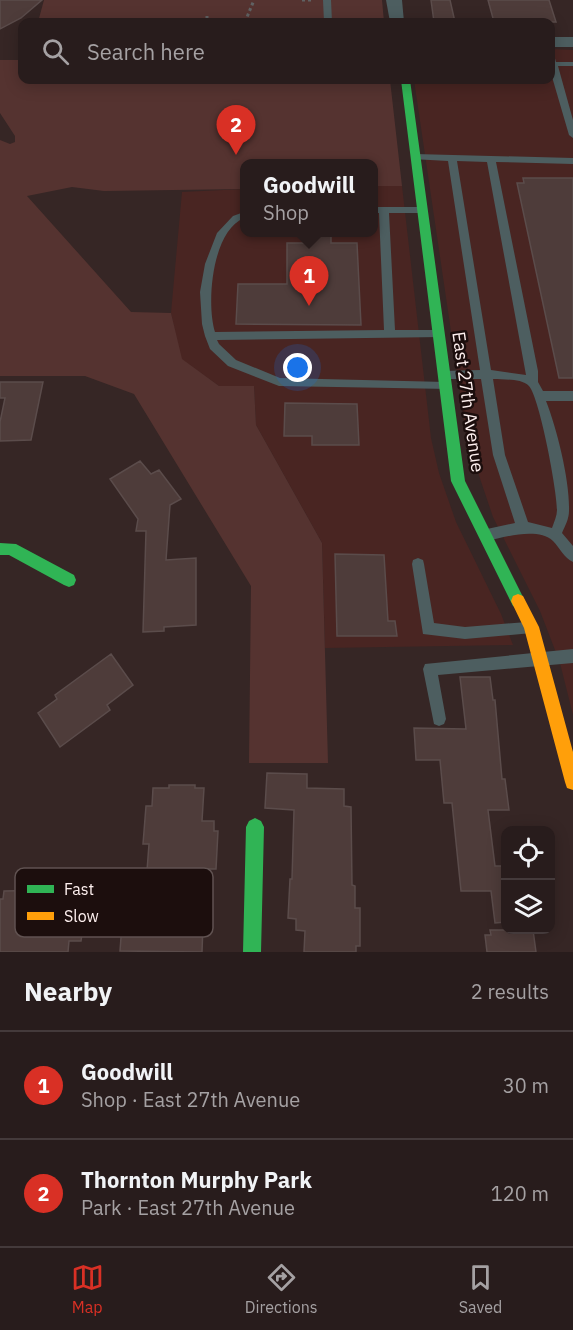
<!DOCTYPE html>
<meta charset="utf-8">
<style>
:root{--surface:#281c1c;--page:#302525;--text:#f1f3f6;--muted:#a5a1a3;--line:#443a3b;--accent:#d93025}
body{margin:0;font-family:"IBM Plex Sans",sans-serif;background:var(--page);color:var(--text)}
.controls{position:absolute;right:18px;bottom:18px;display:grid;overflow:hidden;border-radius:12px;box-shadow:0 3px 15px #0003}
.controls button{width:54px;height:54px;display:grid;place-items:center;padding:0;border:0;border-bottom:2px solid var(--line);background:var(--surface);color:var(--text);font:30px sans-serif}
.you{position:absolute;left:298px;top:368px;width:21px;height:21px;margin:-15px;border:4px solid #fff;border-radius:50%;background:#1a73e8;box-shadow:0 0 0 9px #1a73e833}
.badge{display:grid;place-items:center;width:39px;height:39px;border-radius:50%;background:var(--accent);color:#fff;font-size:20px;font-weight:700}
.pin{position:absolute;translate:-50% -50px;filter:drop-shadow(0 2px 3px #0008)}
.pin::after{content:'';position:absolute;top:32px;width:21px;height:18px;background:inherit;clip-path:polygon(0 0,100% 0,50% 100%)}
.popup{position:absolute;left:240px;top:159px;width:138px;height:78px;box-sizing:border-box;display:grid;place-content:center;border-radius:12px;background:var(--surface);filter:drop-shadow(0 2px 4px #0005);font-size:20px;white-space:nowrap;color:var(--muted)}
.popup b{font-size:22px;color:var(--text)}
.popup::after{content:'';position:absolute;left:50%;top:100%;margin-left:-12px;border:12px solid transparent;border-top-color:var(--surface)}
.list{margin:0;padding:0;list-style:none}
h2{display:flex;justify-content:space-between;align-items:center;height:78px;margin:0;padding:0 24px;font-size:26px}
h2 small{font-size:20px;font-weight:400;color:var(--muted)}
.list li{display:grid;grid-template-columns:39px 1fr auto;gap:18px;align-items:center;box-sizing:border-box;height:108px;padding:0 24px;border-top:2px solid var(--line)}
.list b{display:block;font-size:22px;white-space:nowrap}
.list p{margin:0;font-size:20px;white-space:nowrap;color:var(--muted)}
.list em{font-size:20px;font-style:normal;color:var(--muted)}
.icon{flex:none;width:33px;height:33px;fill:none;stroke:currentColor;stroke-width:2;stroke-linecap:round;stroke-linejoin:round}
.map{position:relative;flex:none;width:573px;height:952px;overflow:hidden}
.search{position:absolute;background:var(--surface);box-shadow:0 3px 15px #0003;left:18px;right:18px;top:18px;height:66px;display:flex;align-items:center;gap:15px;box-sizing:border-box;padding:0 21px;border-radius:12px;color:var(--muted);font-size:22px}
.sheet{height:294px;background:var(--surface)}
nav{display:flex;justify-content:space-around;align-items:center;box-sizing:border-box;height:84px;border-top:2px solid var(--line);background:var(--surface);font-size:16px;color:var(--muted)}
nav a{display:grid;justify-items:center;gap:3px}
nav .on{color:var(--accent)}
.map>svg:first-child{display:block}
.built{fill:#492522}
.green{fill:#553330}
.building{fill:#4e3c3a;stroke:#5b4c4b;stroke-width:1.5}
.lines{fill:none;stroke-linecap:round;stroke-linejoin:round}
.path{stroke:#606263;stroke-width:3;stroke-dasharray:3 3;stroke-linecap:butt}
.lane{fill:#4d5e60;fill-rule:evenodd}
.street{fill:#4d5e60;fill-rule:evenodd}
.fast{fill:#30b455;fill-rule:evenodd}
.slow{fill:#ff9f0a;fill-rule:evenodd}
.labels{text-anchor:middle;stroke-width:5;stroke-linejoin:round;paint-order:stroke}
.street-label{font-size:18px;fill:#fef0ef;stroke:#1c0e0d}
.key{fill:#1c0e0d;stroke:#605251;stroke-width:1.5}
.key-label{font-size:16px;fill:#fef0ef}
</style>
<div class="map">
<svg width="573" height="952" viewBox="0 0 573 952">
<rect width="100%" height="100%" fill="#362625"/>
<path class="built" d="M551,49L573,50V715L560,663L540,611L493,517L467,440L414,80H550Z
M374,186H402L431,438L439,473L456,522L501,614L513,645L325,648L322,543L256,425L254,386H219L181,359L171,313L182,192L244,189V232H374Z"/>
<path class="green" d="M44,0H382L384,22H38Z
M0,60H22V80H390L402,186H374V164H244V189L104,191L72,187L27,196L131,312L171,313L182,359L219,386H254L256,425L322,543L328,763H249L251,586L134,394L85,376H0V140L10,144L15,142V136L0,113Z"/>
<path class="building" d="M0,0H42L21,18L0,29Z
M431,0H450L455,22H434Z
M488,0H549L556,22H494Z
M523,178H573V378H559L517,183H524Z
M303,232H331V243H357L361,325L236,324L238,284H287V243H304Z
M0,382H43L31,440L0,441V422L5,398H0Z
M285,403L357,404L359,445H312V436H284Z
M140,461L151,474L159,470L181,499L170,505L166,560L196,558V625L164,627V631L143,632L146,531H136L138,519L110,479Z
M335,554L384,555L388,621H395L397,636H337Z
M111,654L133,685L107,705L110,710L60,747L38,713L57,699L55,695Z
M460,677H490L493,700H495L502,779H505L509,810H488L495,866H506V922L495,923L491,891H461L452,803H444L440,760H416L414,728L466,729Z
M267,773L307,774V788L344,789V806L351,807L352,885L355,886V908H360V946H356V952H304L305,931L296,930V919L288,918L290,879H292L294,810L265,808Z
M169,785H195V788H204L202,821H214V831H218L216,869H205L202,952L120,951L123,911H117L119,885L146,884L149,844H143L146,806H152L153,788H169Z
M58,872H78L75,905L86,904L81,941H69L68,952H0V899H3L4,891L56,890Z
M490,930H533L536,952H487L485,935H491Z"/>
<g class="lines">
<path class="path" d="M302,0H314
M207,16V22
M245,22L254,0"/>
<path class="lane" d="M323,0H331L332,22H324Z
M550,53L554,55L556,62H573V66H558L573,120V138L569,135L550,70Z
M415,154L573,158V164L496,162L538,371V382L543,391H573V401H546C557,429 570,481 569,511C569,519 565,526 562,533L573,546V562C564,558 560,548 553,541C538,527 504,537 487,541L483,539L481,535L483,531L487,529L515,523L493,455L481,379H444L438,375L444,371L480,370L448,161L412,159V155ZM457,161L487,162L526,375L491,370ZM493,379C503,380 521,378 529,386C540,399 557,491 557,510C557,516 554,522 552,528L528,522L505,455Z
M374,207H422L427,210L422,213H389L395,330H438L443,334L442,337L217,340L219,344L236,360L280,378L446,382L452,386L450,389L279,386L228,366L210,349L205,336L202,324L200,292L205,264L217,233L233,216L244,212V218C212,231 206,303 215,332L384,330L379,213H374Z
M418,558L423,560L424,564L434,623L465,627L527,622L532,623L534,628L532,633L465,639L423,634L412,564L413,560Z
M573,649V663L438,675L446,719L444,724L439,726L434,724L423,669L425,664Z"/>
<path class="street" d="M386,0H402L404,22H390Z
M550,37H573V47H550Z"/>
<path class="fast" d="M401,80H410L465,481L525,601L523,606L518,608L513,606L451,481Z
M0,543L16,544L74,575L76,580L74,585L69,587L64,585L9,555H0Z
M255,818L261,821L264,827L261,952H243L246,827L249,821Z"/>
<path class="slow" d="M518,594L523,596L539,627L573,752V790L567,788L565,782L524,628L511,601L513,596Z"/>
</g>
<g class="labels">
<g class="street-label">
<text transform="translate(468 402) rotate(82)" y="6">East 27th Avenue</text>
</g>
</g>
<rect x="15" y="868" width="198" height="69" rx="9" class="key"/>
<rect x="27" y="885" width="27" height="8" fill="#30b455"/>
<rect x="27" y="912" width="27" height="8" fill="#ff9f0a"/>
<g class="key-label">
<text x="64" y="895">Fast</text>
<text x="64" y="922">Slow</text>
</g>
</svg>
<div class="controls">
<button><svg class="icon" aria-label="locate" viewBox="0 0 24 24"><circle cx="12" cy="12" r="6"/><path d="M12 2v4M12 18v4M2 12h4M18 12h4"/></svg></button>
<button><svg class="icon" aria-label="layers" viewBox="0 0 24 24"><path d="M12 4l9 5-9 5-9-5zM3 14l9 5 9-5"/></svg></button>
</div>
<div class="you"></div>
<div class="pin badge" style="left:309px;top:306px">1</div>
<div class="popup"><b>Goodwill</b>Shop</div>
<div class="pin badge" style="left:236px;top:155px">2</div>
<div class="search"><svg class="icon" aria-label="search" viewBox="0 0 24 24"><circle cx="10" cy="10" r="6"/><path d="M15 15l6 6"/></svg>Search here</div>
</div>
<section class="sheet">
<h2>Nearby<small>2 results</small></h2>
<ul class="list">
<li><span class="badge">1</span><div><b>Goodwill</b><p>Shop · East 27th Avenue</p></div><em>30 m</em></li>
<li><span class="badge">2</span><div><b>Thornton Murphy Park</b><p>Park · East 27th Avenue</p></div><em>120 m</em></li>
</ul>
</section>
<nav>
<a class="on"><svg class="icon" aria-label="map" viewBox="0 0 24 24"><path d="M3 6l6-2 6 2 6-2v14l-6 2-6-2-6 2zM9 4v14M15 6v14"/></svg>Map</a>
<a><svg class="icon" aria-label="directions" viewBox="0 0 24 24"><path d="M12 3l9 9-9 9-9-9zM9 14v-3h6M13 9l2 2-2 2"/></svg>Directions</a>
<a><svg class="icon" aria-label="saved" viewBox="0 0 24 24"><path d="M7 4h10v16l-5-4-5 4z"/></svg>Saved</a>
</nav>
